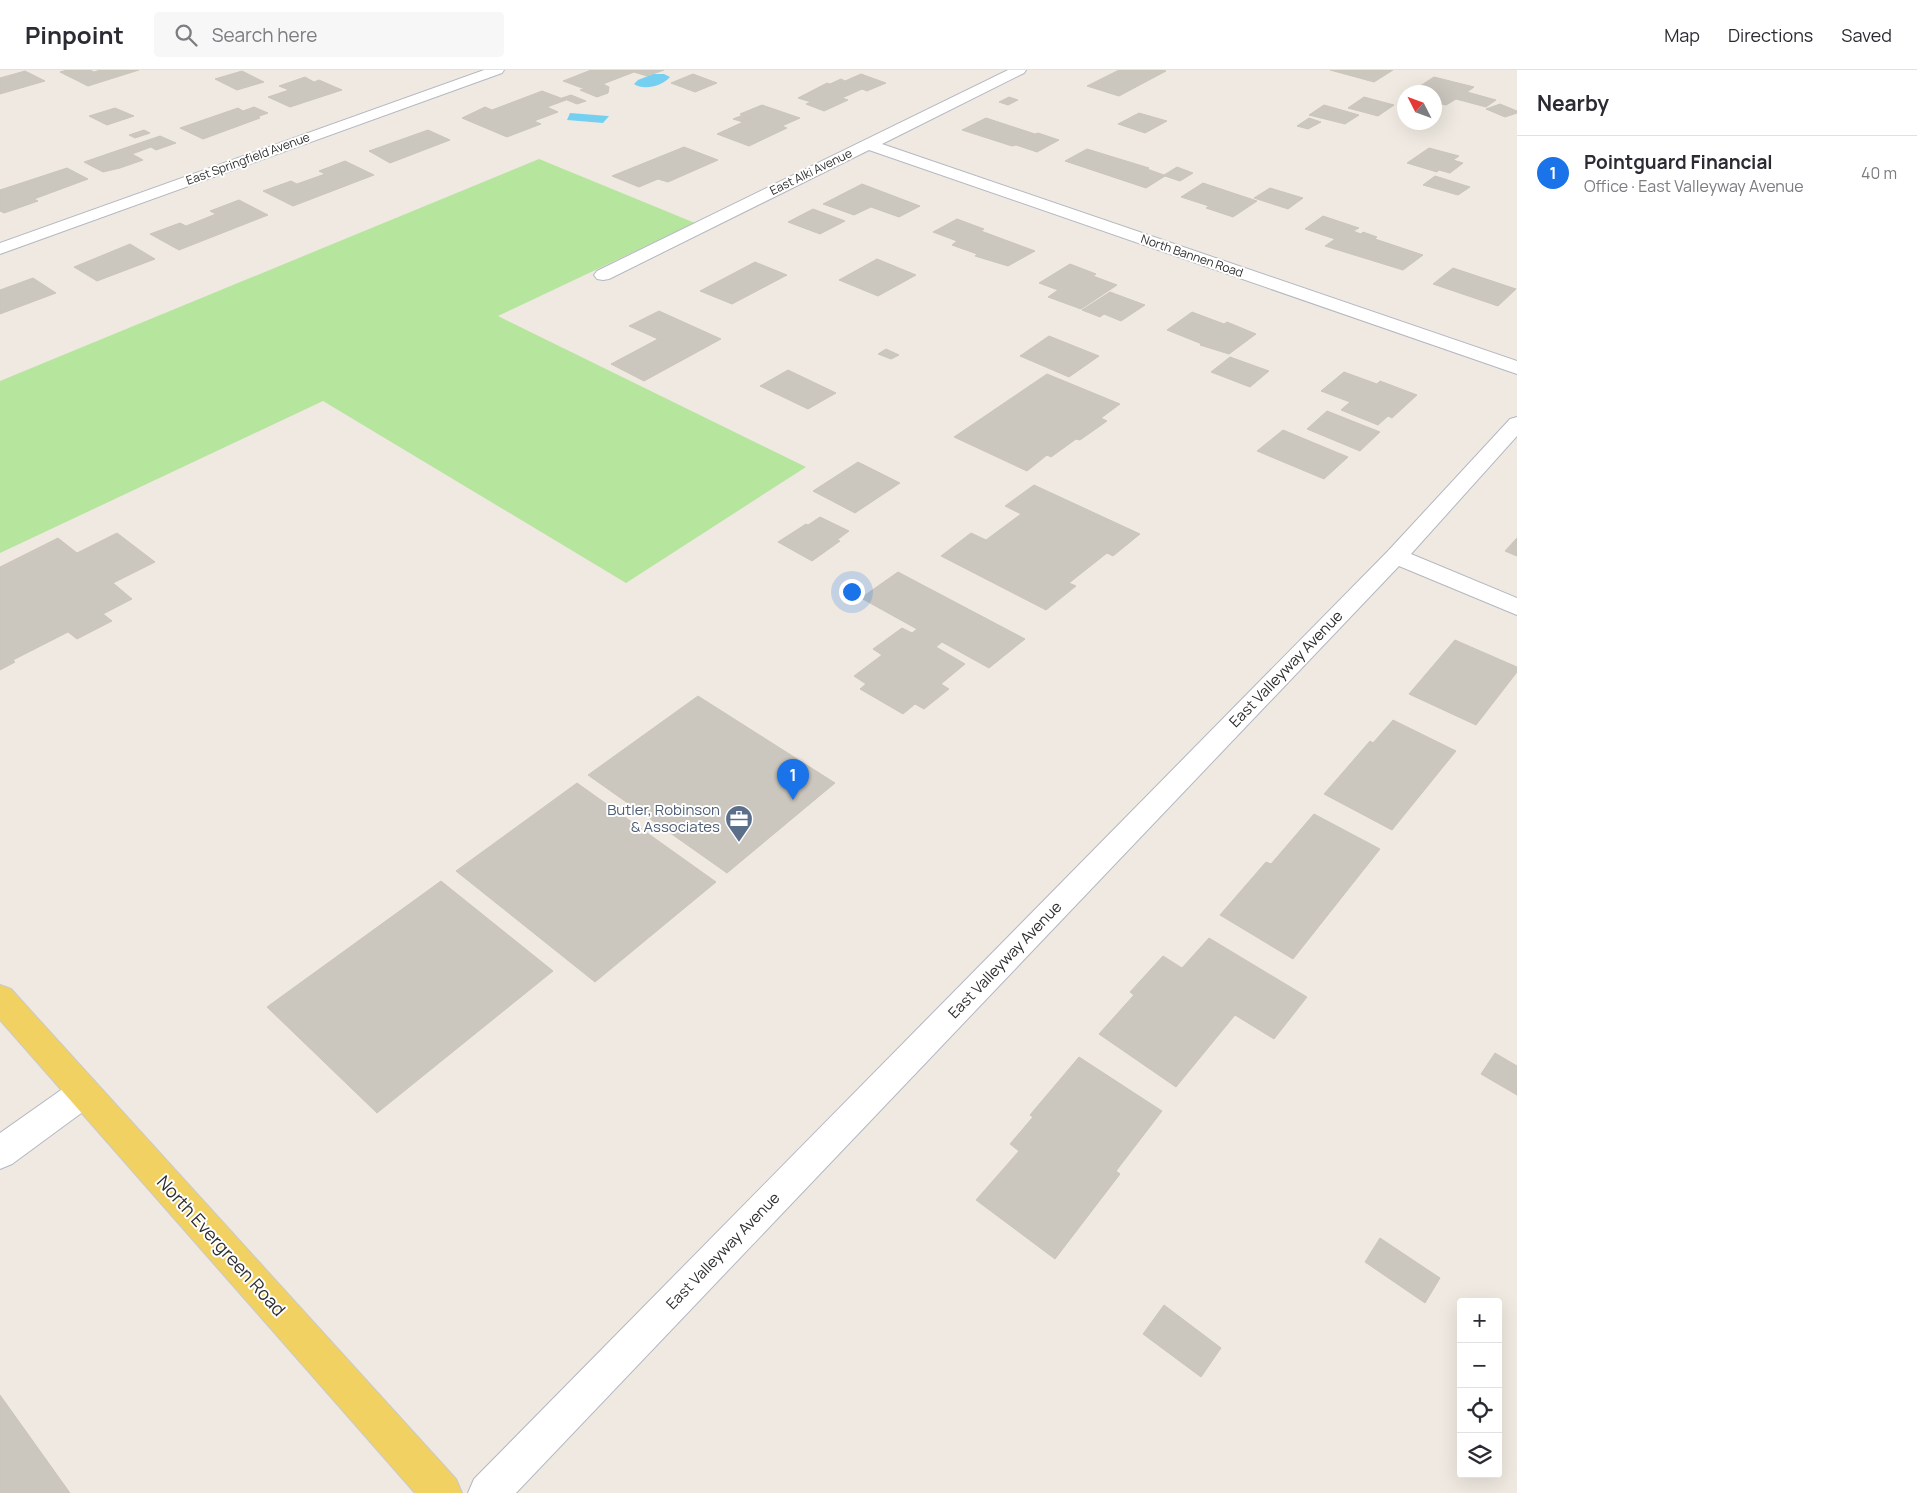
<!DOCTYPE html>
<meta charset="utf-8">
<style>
:root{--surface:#fff;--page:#f7f7f7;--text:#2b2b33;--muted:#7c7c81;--line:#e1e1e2;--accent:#1a73e8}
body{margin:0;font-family:Manrope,sans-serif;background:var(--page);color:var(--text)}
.controls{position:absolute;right:15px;bottom:15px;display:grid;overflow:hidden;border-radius:5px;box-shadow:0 5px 20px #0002}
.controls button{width:45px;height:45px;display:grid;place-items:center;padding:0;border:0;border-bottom:1px solid var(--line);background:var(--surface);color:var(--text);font:25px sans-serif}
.compass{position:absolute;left:1397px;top:15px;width:45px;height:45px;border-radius:50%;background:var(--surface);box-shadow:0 5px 20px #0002;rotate:312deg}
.you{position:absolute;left:851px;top:521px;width:18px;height:18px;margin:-12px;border:4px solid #fff;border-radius:50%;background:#1a73e8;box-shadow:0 0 0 8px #1a73e833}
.badge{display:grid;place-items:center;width:32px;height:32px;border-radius:50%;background:var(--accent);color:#fff;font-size:16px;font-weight:700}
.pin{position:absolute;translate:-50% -41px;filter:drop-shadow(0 1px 2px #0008)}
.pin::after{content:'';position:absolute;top:26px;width:18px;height:15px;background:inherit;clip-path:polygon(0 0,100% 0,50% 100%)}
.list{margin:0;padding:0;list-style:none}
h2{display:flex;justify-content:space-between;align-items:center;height:65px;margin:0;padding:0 20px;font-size:21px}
h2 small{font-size:16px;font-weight:400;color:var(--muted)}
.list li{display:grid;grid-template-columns:32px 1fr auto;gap:15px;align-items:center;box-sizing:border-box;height:75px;padding:0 20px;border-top:1px solid var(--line)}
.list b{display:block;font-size:19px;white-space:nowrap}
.list p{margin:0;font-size:16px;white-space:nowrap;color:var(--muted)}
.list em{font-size:16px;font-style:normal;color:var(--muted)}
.icon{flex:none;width:28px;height:28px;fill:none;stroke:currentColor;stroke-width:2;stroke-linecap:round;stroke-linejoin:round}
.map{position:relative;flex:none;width:1517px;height:1423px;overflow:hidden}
header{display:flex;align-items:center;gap:30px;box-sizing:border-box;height:70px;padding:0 25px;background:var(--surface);border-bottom:1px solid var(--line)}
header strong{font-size:24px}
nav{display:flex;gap:28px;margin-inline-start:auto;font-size:18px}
.search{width:350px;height:45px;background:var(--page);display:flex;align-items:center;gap:12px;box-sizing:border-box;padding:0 18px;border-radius:5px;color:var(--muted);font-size:19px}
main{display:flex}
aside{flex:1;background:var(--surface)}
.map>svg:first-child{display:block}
.green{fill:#b6e59e}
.water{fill:#75cff0}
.building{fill:#cbc7bf;stroke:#cbc5ba}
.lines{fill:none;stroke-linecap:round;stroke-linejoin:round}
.minor-casing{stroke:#b4b7c1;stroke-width:2}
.major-casing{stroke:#c9c9c9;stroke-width:2}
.minor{fill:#fff;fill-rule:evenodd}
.major{fill:#f2d163;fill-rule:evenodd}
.labels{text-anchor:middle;stroke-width:4;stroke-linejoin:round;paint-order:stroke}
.far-street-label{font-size:12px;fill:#2e2e2e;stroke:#fff}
.street-label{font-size:15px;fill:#2e2e2e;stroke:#fff}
.service-label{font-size:15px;fill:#4e5e75;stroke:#fff;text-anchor:end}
.near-street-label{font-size:18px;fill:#2e2e2e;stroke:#fff}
</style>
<header>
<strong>Pinpoint</strong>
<div class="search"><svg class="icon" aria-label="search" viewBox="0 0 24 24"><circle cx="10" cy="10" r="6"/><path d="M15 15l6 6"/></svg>Search here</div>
<nav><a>Map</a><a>Directions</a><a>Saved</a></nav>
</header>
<main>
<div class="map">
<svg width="1517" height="1423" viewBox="0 0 1517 1423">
<rect width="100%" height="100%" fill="#efe9e1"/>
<path class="green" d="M539,89L695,153L498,246L806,397L626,513L323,331L0,483V311Z"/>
<path class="water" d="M653,4H664L670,7C662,16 644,21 634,14L638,10Z
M570,43L608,46H609L603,53L567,50Z"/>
<path class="building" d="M67,0H90L94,2L100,0H139L88,16L60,2Z
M591,0H664L647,6L634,2L603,14L609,17L608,23L597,27L580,20L585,19L563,11Z
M1119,0H1162L1166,1L1119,26L1087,16Z
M1330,0H1393L1374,12Z
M25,1L45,11L0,24V8Z
M242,1L264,12L237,20L215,9Z
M693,4L717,13L695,22L671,13Z
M861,4L886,13L867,21L862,19L842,28L848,30L824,41L806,34L811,32L798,28L827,13L830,14L841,9L845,11Z
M305,7L314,12L319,10L342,20L290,37L268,27L289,20L279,16Z
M1434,7L1474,17L1467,22L1496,30L1486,37L1456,29L1446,35L1434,32V22H1411Z
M542,21L566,30L547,37L558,42L534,51L541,54L507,67L462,48L485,37L492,40Z
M571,25L586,31L577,34L562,28Z
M1009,27L1018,30L1008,35L999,32Z
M1364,27L1394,35L1378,46L1348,38Z
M1500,34L1517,41V43L1505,47L1486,39Z
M762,35L800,48L782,56L787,58L749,76L717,64L752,48L740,44Z
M1324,35L1359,45L1345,54L1309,45Z
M254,37L268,43L257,47L260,48L203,69L180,58L238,38L243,41Z
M115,38L134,46L107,55L89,46Z
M1139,43L1167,51L1145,63L1118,54Z
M743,45L752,48L743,52L733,49Z
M986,48L1035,64L1038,63L1059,70L1037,82L1016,75L1012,76L962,60Z
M1309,48L1321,52L1308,59L1297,56Z
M144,60L150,63L135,68L129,65Z
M428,60L450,70L390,93L369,81Z
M160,66L176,73L156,80L151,77L132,84L143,90L120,98L103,102L84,92Z
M684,77L718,90L668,112L658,109L639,117L612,106Z
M1429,78L1459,86L1453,90L1463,93L1450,103L1439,100L1437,102L1407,93Z
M1087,79L1149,98L1147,99L1164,105L1177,97L1193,103L1180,111L1165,106L1146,118L1065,91Z
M345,91L374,105L293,136L263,121L291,111L297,114L325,104L319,101Z
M67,98L88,109L34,129L38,131L4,143L0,141V120Z
M1435,106L1470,117L1458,125L1423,115Z
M1203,113L1257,131L1233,147L1206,138L1209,136L1181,127Z
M862,114L920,136L899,147L871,137L854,145L823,134Z
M1270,118L1303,128L1288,139L1254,128Z
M239,130L268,145L179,180L150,164L180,153L186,156L216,144L210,141Z
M813,139L845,151L820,164L788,152Z
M1323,146L1359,158L1353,161L1361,164L1363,162L1377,167L1375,169L1423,185L1403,200L1325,176L1335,169L1305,159Z
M957,149L984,159L981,161L1035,181L1008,196L975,186L977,184L952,175L957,171L933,162Z
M130,174L155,189L97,211L74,197Z
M877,189L916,205L878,226L839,210Z
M755,192L787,205L732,234L700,221Z
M1070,194L1096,204L1093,206L1117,215L1081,239L1048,227L1058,220L1039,213Z
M1453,198L1516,219L1498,236L1433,214Z
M33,208L56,223L0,244V220Z
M1110,222L1145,235L1121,251L1104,244L1100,247L1082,240Z
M659,241L721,269L644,311L611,294L658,269L629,256Z
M1192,242L1224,254L1227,252L1256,264L1229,284L1200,275L1202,274L1167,260Z
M1049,266L1099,286L1069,307L1020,286Z
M886,279L899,285L891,289L878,284Z
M1230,287L1269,301L1250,317L1211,302Z
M788,300L836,323L808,339L760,316Z
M1344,302L1377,314L1380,311L1417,325L1392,348L1388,346L1378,355L1341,340L1350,332L1321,321Z
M1047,304L1120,334L1101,348L1107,351L1080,370L1076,369L1051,387L1047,385L1027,401L954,367Z
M1327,341L1380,362L1360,381L1307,359Z
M1283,360L1348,387L1324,409L1257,381Z
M858,392L900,413L855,443L813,421Z
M1034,415L1140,464L1113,486L1107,483L1069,513L1076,516L1046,540L941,486L971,463L986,470L1021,444L1005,436Z
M820,447L849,461L837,470L840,471L812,491L778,472L806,454L808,455Z
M117,463L155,492L113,513L132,529L103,544L112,551L77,569L68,562L13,590L15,592L0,600V497L58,468L77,483Z
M1517,468V486L1505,481Z
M898,502L1025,569L989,598L942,572L936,577L965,594L941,614L949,619L924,639L915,634L903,644L860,619L866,614L854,606L882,585L873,579L902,558L912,563L917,559L861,528Z
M1455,570L1517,597V602L1476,655L1409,624Z
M698,626L835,713L727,803L588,705Z
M1393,650L1456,681L1392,760L1324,724L1370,671L1373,673Z
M577,713L716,812L595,912L456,801Z
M1314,744L1380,779L1293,889L1220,845L1266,792L1271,794Z
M441,811L553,901L377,1043L267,937Z
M1209,868L1307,927L1274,969L1235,945L1176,1017L1099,964L1134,925L1130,922L1163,886L1182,898Z
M1495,983L1517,996V1025L1481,1004Z
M1079,987L1162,1041L1116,1101L1120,1104L1055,1189L976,1130L1019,1081L1010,1074L1033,1047L1030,1045Z
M1380,1168L1440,1208L1425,1233L1365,1192Z
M1164,1235L1221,1278L1201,1307L1143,1264Z
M0,1325L70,1423H0Z"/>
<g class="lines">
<defs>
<path id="minor" d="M484,0H504L502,3L0,184V173Z
M1008,0H1026L1024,3L882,74L1517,291V304L869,80L609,209L603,210L597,209L594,205L597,201Z
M1517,347V366L1411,484L1517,528V545L1399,496L516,1423H468L474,1409L1388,481L1510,349Z
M83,1008L95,1013L100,1023L95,1033L12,1094L0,1099V1063L71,1013Z"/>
<path id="major" d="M0,915L11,919L456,1409L462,1423H415L0,950Z"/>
</defs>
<use href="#minor" class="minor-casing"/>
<use href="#major" class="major-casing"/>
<use href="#minor" class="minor"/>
<use href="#major" class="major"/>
</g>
<defs>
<symbol id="office-pin" viewBox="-11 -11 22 30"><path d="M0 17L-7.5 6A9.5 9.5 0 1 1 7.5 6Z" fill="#5c6f8a" stroke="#fff"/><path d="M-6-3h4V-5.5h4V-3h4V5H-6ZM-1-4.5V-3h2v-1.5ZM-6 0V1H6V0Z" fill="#fff"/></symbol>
</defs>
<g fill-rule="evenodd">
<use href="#office-pin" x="723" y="733" width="32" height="43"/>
</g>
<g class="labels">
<g class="far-street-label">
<text transform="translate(248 89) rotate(-20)" y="4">East Springfield Avenue</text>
<text transform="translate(811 102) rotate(-26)" y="4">East Alki Avenue</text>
<text transform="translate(1192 186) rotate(19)" y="4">North Bannen Road</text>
</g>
<g class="street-label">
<text transform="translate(1286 599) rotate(-46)" y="5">East Valleyway Avenue</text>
<text transform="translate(1005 890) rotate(-46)" y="5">East Valleyway Avenue</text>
<text transform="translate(723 1181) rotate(-46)" y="5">East Valleyway Avenue</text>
</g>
<g class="service-label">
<text x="720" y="745">Butler, Robinson<tspan x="720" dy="17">&amp; Associates</tspan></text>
</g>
<g class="near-street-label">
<text transform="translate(221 1176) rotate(48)" y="6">North Evergreen Road</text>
</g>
</g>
</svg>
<div class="controls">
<button>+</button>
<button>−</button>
<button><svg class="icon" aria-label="locate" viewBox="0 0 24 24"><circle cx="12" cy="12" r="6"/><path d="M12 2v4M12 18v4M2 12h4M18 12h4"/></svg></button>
<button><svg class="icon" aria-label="layers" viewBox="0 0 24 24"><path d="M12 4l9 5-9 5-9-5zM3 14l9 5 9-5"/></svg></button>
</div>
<svg class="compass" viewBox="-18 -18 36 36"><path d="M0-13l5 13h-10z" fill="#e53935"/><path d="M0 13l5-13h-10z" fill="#7c7c81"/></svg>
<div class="you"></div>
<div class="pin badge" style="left:793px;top:730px">1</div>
</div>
<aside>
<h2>Nearby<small></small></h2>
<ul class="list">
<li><span class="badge">1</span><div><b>Pointguard Financial</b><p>Office · East Valleyway Avenue</p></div><em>40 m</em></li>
</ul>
</aside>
</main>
